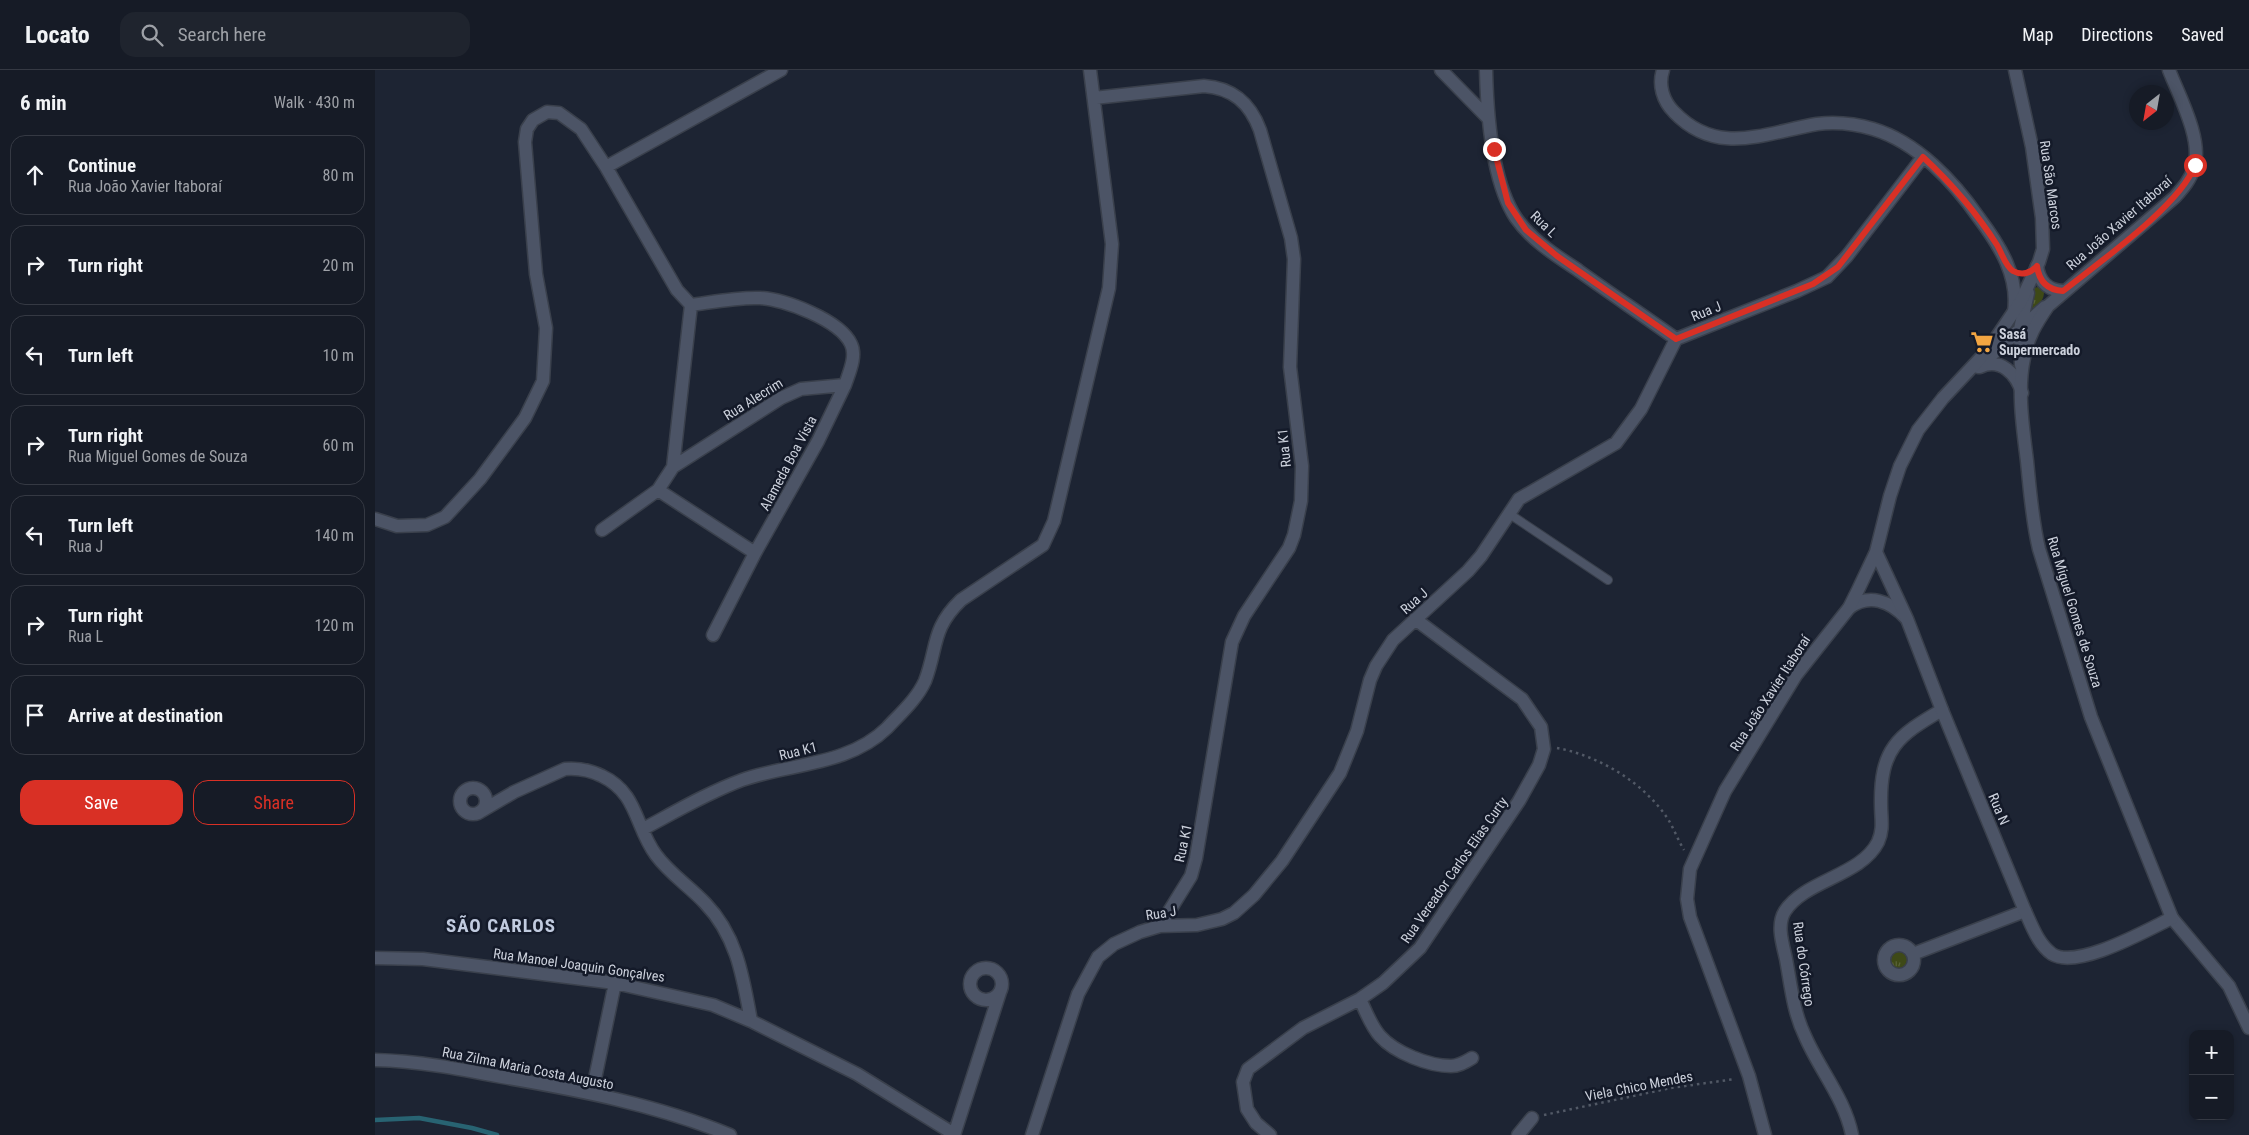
<!DOCTYPE html>
<meta charset="utf-8">
<style>
:root{--surface:#161b26;--page:#1f242e;--text:#f1f3f6;--muted:#9ea1a7;--line:#353943;--accent:#d93025}
body{margin:0;font-family:"Roboto Condensed",sans-serif;background:var(--page);color:var(--text)}
.controls{position:absolute;right:15px;bottom:15px;display:grid;overflow:hidden;border-radius:10px;box-shadow:0 2px 8px #0003}
.controls button{width:45px;height:45px;display:grid;place-items:center;padding:0;border:0;border-bottom:1px solid var(--line);background:var(--surface);color:var(--text);font:25px sans-serif}
.compass{position:absolute;left:1754px;top:15px;width:45px;height:45px;border-radius:50%;background:var(--surface);box-shadow:0 2px 8px #0003;rotate:211deg}
.stop{position:absolute;width:15px;height:15px;margin:-11px;border:4px solid #d93025;border-radius:50%;background:#fff}
.stop.end{background:#d93025;border-color:#fff;box-shadow:0 1px 5px #0008}
.list{margin:0;padding:0;list-style:none}
h2{display:flex;justify-content:space-between;align-items:center;height:65px;margin:0;padding:0 20px;font-size:21px}
h2 small{font-size:16px;font-weight:400;color:var(--muted)}
.list li{display:grid;grid-template-columns:32px 1fr auto;gap:15px;align-items:center;box-sizing:border-box;height:80px;margin:0 10px 10px;padding:0 10px;border:1px solid var(--line);border-radius:15px}
.list b{display:block;font-size:19px;white-space:nowrap}
.list p{margin:0;font-size:16px;white-space:nowrap;color:var(--muted)}
.list em{font-size:16px;font-style:normal;color:var(--muted)}
.actions{display:flex;gap:10px;padding:15px 20px}
.actions a{flex:1;padding:11px 0;border:1px solid var(--accent);border-radius:15px;text-align:center;font-size:18px;color:var(--accent)}
.actions .main{background:var(--accent);color:#fff}
.icon{flex:none;width:28px;height:28px;fill:none;stroke:currentColor;stroke-width:2;stroke-linecap:round;stroke-linejoin:round}
.map{position:relative;flex:none;width:1874px;height:1065px;overflow:hidden}
header{display:flex;align-items:center;gap:30px;box-sizing:border-box;height:70px;padding:0 25px;background:var(--surface);border-bottom:1px solid var(--line)}
header strong{font-size:24px}
nav{display:flex;gap:28px;margin-inline-start:auto;font-size:18px}
.search{width:350px;height:45px;background:var(--page);display:flex;align-items:center;gap:12px;box-sizing:border-box;padding:0 18px;border-radius:15px;color:var(--muted);font-size:19px}
main{display:flex}
aside{flex:1;background:var(--surface)}
.map>svg:first-child{display:block}
.grass{fill:url(#grass-tufts)}
.lines{fill:none;stroke-linecap:round;stroke-linejoin:round}
.stream{stroke:#286372;stroke-width:4.5}
.service-casing{stroke:#3a404c;stroke-width:10}
.minor-casing{stroke:#3a404c;stroke-width:15}
.tertiary-casing{stroke:#3a404c;stroke-width:15}
.path{stroke:#525966;stroke-width:2.5;stroke-dasharray:2.5 4;stroke-linecap:butt}
.service{stroke:#4c5466;stroke-width:8}
.minor{stroke:#4c5466;stroke-width:12}
.tertiary{stroke:#4c5466;stroke-width:12}
.route{stroke:#d93025;stroke-width:6}
.labels{text-anchor:middle;stroke-width:5;stroke-linejoin:round;paint-order:stroke}
.street-label{font-size:14px;fill:#ccd1dc;stroke:#141a29}
.poi-label{font-size:14px;font-weight:bold;fill:#ccd1dc;stroke:#141a29;text-anchor:start}
.district-label{font-size:19px;font-weight:bold;letter-spacing:1px;fill:#c1cbdf;stroke:#141a29}
</style>
<header>
<strong>Locato</strong>
<div class="search"><svg class="icon" aria-label="search" viewBox="0 0 24 24"><circle cx="10" cy="10" r="6"/><path d="M15 15l6 6"/></svg>Search here</div>
<nav><a>Map</a><a>Directions</a><a>Saved</a></nav>
</header>
<main>
<aside>
<h2>6 min<small>Walk · 430 m</small></h2>
<ul class="list">
<li><svg class="icon" aria-label="ahead" viewBox="0 0 24 24"><path d="M12 20V5M6 11l6-6 6 6"/></svg><div><b>Continue</b><p>Rua João Xavier Itaboraí</p></div><em>80 m</em></li>
<li><svg class="icon" aria-label="right" viewBox="0 0 24 24"><path d="M7 20v-9h11M14 6l5 5-5 5"/></svg><div><b>Turn right</b></div><em>20 m</em></li>
<li><svg class="icon" aria-label="left" viewBox="0 0 24 24"><path d="M17 20v-9H6M10 6l-5 5 5 5"/></svg><div><b>Turn left</b></div><em>10 m</em></li>
<li><svg class="icon" aria-label="right" viewBox="0 0 24 24"><path d="M7 20v-9h11M14 6l5 5-5 5"/></svg><div><b>Turn right</b><p>Rua Miguel Gomes de Souza</p></div><em>60 m</em></li>
<li><svg class="icon" aria-label="left" viewBox="0 0 24 24"><path d="M17 20v-9H6M10 6l-5 5 5 5"/></svg><div><b>Turn left</b><p>Rua J</p></div><em>140 m</em></li>
<li><svg class="icon" aria-label="right" viewBox="0 0 24 24"><path d="M7 20v-9h11M14 6l5 5-5 5"/></svg><div><b>Turn right</b><p>Rua L</p></div><em>120 m</em></li>
<li><svg class="icon" aria-label="arrive" viewBox="0 0 24 24"><path d="M6 21V4h12l-3 4 3 4H6"/></svg><div><b>Arrive at destination</b></div></li>
</ul>
<div class="actions"><a class="main">Save</a><a>Share</a></div>
</aside>
<div class="map">
<svg width="1874" height="1065" viewBox="0 0 1874 1065">
<defs>
<pattern id="grass-tufts" width="24" height="20" patternUnits="userSpaceOnUse" patternTransform="scale(1.25)"><rect width="24" height="20" fill="#3e4917"/><path d="M3 7l-1-3M5 7V3M7 7l1-3M15 17l-1-3M17 17v-4M19 17l1-3" fill="none" stroke="#596238"/></pattern>
</defs>
<rect width="100%" height="100%" fill="#1d2433"/>
<path class="grass" d="M1663,217L1669,222C1669,229 1665,234 1660,238H1656L1653,230L1659,218Z
M1513 890a11 11 0 1 1 22 0a11 11 0 1 1-22 0Z"/>
<g class="lines">
<path class="stream" d="M0,1050L44,1048L97,1058L122,1065"/>
<defs>
<path id="service" d="M1133,443L1233,510"/>
<path id="minor" d="M1066,0L1112,47
M1111,0C1112,42 1117,112 1141,148C1157,171 1182,186 1204,201C1236,224 1269,246 1301,269
M1288,0C1283,15 1288,31 1299,42C1342,87 1389,63 1442,54C1460,52 1481,54 1498,59C1542,72 1579,112 1604,148C1625,176 1644,206 1639,242
M719,28L829,16C858,18 875,33 885,60L916,168L919,189L915,297L927,396L926,431L919,465L914,478L869,546L857,572L821,788L816,806L785,856
M231,97L406,0
M1662,196C1664,211 1672,220 1688,221
M1646,295L1645,259L1653,223
M1603,297L1670,237
M1605,297C1625,287 1642,304 1647,323
M298,397L316,235
M283,420L380,483
M0,449L22,456L52,455L70,447L105,409L150,348L168,311L171,258L161,204L150,72L152,59L158,50L172,42L184,43L206,59L231,97L302,220L316,235C338,232 363,227 385,228C409,229 465,250 476,274C482,286 474,303 470,315L426,319L406,328L298,397L283,420L227,460
M1474,538C1494,523 1515,531 1531,548
M338,565L380,483L443,371L470,315
M85 731a13 13 0 1 1 26 0a13 13 0 1 1-26 0Z
M103,743L139,722L190,699C203,698 215,700 227,706C263,723 260,757 281,785C295,804 314,816 330,833C362,866 368,907 376,951
M268,759C300,742 332,723 367,710C415,693 473,696 512,658C525,644 542,629 550,611C563,577 556,559 586,530L668,475L679,451L734,218L737,174L715,0
M1797,848L1854,916L1874,958
M1509 890a15 15 0 1 1 30 0a15 15 0 1 1-30 0Z
M1538,884L1650,841
M0,888L48,889L240,913L338,935L376,951L482,1004L579,1064
M595 914a16 16 0 1 1 32 0a16 16 0 1 1-32 0Z
M985,929C991,942 996,956 1005,966C1020,983 1054,996 1076,996C1084,996 1090,992 1097,988
M0,990C43,991 85,999 127,1007C204,1020 282,1035 355,1065
M217,1023L240,913
M579,1065L626,919
M657,1065L703,924L723,887L739,874L765,862L785,856L822,855L847,849L859,843L879,825L907,791L965,703L982,661L995,610L1001,596L1018,570L1093,501L1106,486L1144,429L1241,373L1266,339L1301,269L1422,221L1452,207L1472,186L1548,87
M895,1065L881,1053L872,1039L868,1012L873,999L928,958L985,929L1008,913L1045,878L1144,731L1164,695L1169,679L1166,657L1147,629L1040,549
M1143,1065L1157,1048
M1477,1065C1470,1029 1444,999 1430,966C1418,941 1416,916 1411,889C1408,875 1401,855 1410,841C1430,810 1486,806 1503,772C1509,759 1506,748 1506,735C1505,679 1522,666 1567,640"/>
<path id="tertiary" d="M1501,482L1532,549L1567,640L1650,841C1657,856 1663,874 1677,884C1702,900 1772,860 1797,848L1716,647L1664,479C1657,450 1655,421 1652,391C1648,358 1642,321 1649,288C1652,268 1662,252 1673,236L1800,127C1808,118 1816,109 1819,97C1828,70 1804,26 1794,0
M1390,1065L1374,1006L1315,847L1312,829L1315,799L1350,721L1421,605L1474,538L1483,520L1501,482L1515,426L1525,396L1543,360L1568,328L1613,280L1646,231L1664,192L1668,179L1667,148L1657,77L1640,0"/>
</defs>
<use href="#service" class="service-casing"/>
<use href="#minor" class="minor-casing"/>
<use href="#tertiary" class="tertiary-casing"/>
<path class="path" d="M1182,678C1225,686 1269,713 1293,749C1299,759 1303,770 1309,780
M1169,1045L1296,1018L1360,1009"/>
<use href="#service" class="service"/>
<use href="#minor" class="minor"/>
<use href="#tertiary" class="tertiary"/>
</g>
<g class="lines">
<path class="route" d="M1119,79L1133,133L1151,160L1182,186L1301,269L1438,214L1463,197L1548,87C1577,114 1601,142 1622,175C1627,183 1630,196 1638,201C1647,206 1656,203 1662,196C1664,211 1672,220 1688,221C1723,193 1806,135 1820,95"/>
</g>
<defs>
<symbol id="supermarket-bare" viewBox="-9 -9 18 18"><path d="M-6-5.5h2.5l.6 2H6L4.5 2H-2.5L-4.4-4H-6ZM-1.5 3.2a1.3 1.3 0 1 0 .1 0ZM3 3.2a1.3 1.3 0 1 0 .1 0Z" fill="#f2a542" stroke="#141a29" stroke-width="2.5" paint-order="stroke"/></symbol>
</defs>
<g fill-rule="evenodd">
<use href="#supermarket-bare" x="1591" y="256" width="32" height="32"/>
</g>
<g class="labels">
<g class="street-label">
<text transform="translate(1676 115) rotate(82)" y="5">Rua São Marcos</text>
<text transform="translate(1744 153) rotate(-41)" y="5">Rua João Xavier Itaboraí</text>
<text transform="translate(1169 154) rotate(44)" y="5">Rua L</text>
<text transform="translate(1331 241) rotate(-22)" y="5">Rua J</text>
<text transform="translate(378 329) rotate(-32)" y="5">Rua Alecrim</text>
<text transform="translate(909 378) rotate(-96)" y="5">Rua K1</text>
<text transform="translate(413 393) rotate(-62)" y="5">Alameda Boa Vista</text>
<text transform="translate(1039 531) rotate(-41)" y="5">Rua J</text>
<text transform="translate(1700 542) rotate(73)" y="5">Rua Miguel Gomes de Souza</text>
<text transform="translate(1395 623) rotate(-57)" y="5">Rua João Xavier Itaboraí</text>
<text transform="translate(423 681) rotate(-14)" y="5">Rua K1</text>
<text transform="translate(1624 739) rotate(67)" y="5">Rua N</text>
<text transform="translate(808 773) rotate(-78)" y="5">Rua K1</text>
<text transform="translate(1079 800) rotate(-55)" y="5">Rua Vereador Carlos Elias Curty</text>
<text transform="translate(786 843) rotate(-9)" y="5">Rua J</text>
<text transform="translate(1429 894) rotate(82)" y="5">Rua do Córrego</text>
<text transform="translate(204 895) rotate(8)" y="5">Rua Manoel Joaquin Gonçalves</text>
<text transform="translate(153 998) rotate(11)" y="5">Rua Zilma Maria Costa Augusto</text>
<text transform="translate(1264 1016) rotate(-11)" y="5">Viela Chico Mendes</text>
</g>
<g class="poi-label">
<text x="1624" y="269">Sasá<tspan x="1624" dy="16">Supermercado</tspan></text>
</g>
<g class="district-label">
<text x="126" y="862">SÃO CARLOS</text>
</g>
</g>
</svg>
<div class="controls">
<button>+</button>
<button>−</button>
</div>
<svg class="compass" viewBox="-18 -18 36 36"><path d="M0-13l5 13h-10z" fill="#e53935"/><path d="M0 13l5-13h-10z" fill="#9ea1a7"/></svg>
<div class="stop" style="left:1820px;top:95px"></div>
<div class="stop end" style="left:1119px;top:79px"></div>
</div>
</main>
